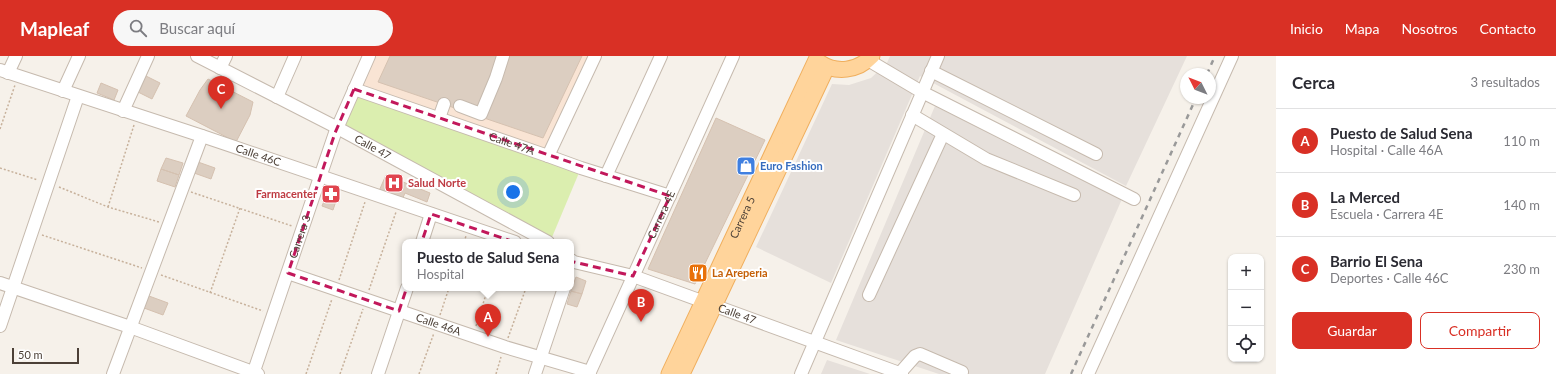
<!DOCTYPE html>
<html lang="es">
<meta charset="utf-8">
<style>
:root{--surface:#fff;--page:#f7f7f7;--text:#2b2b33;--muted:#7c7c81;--line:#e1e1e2;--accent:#d93025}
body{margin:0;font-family:Lato,sans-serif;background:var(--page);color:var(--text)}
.controls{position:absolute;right:12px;bottom:12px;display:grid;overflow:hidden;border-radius:8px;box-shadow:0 1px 3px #0004}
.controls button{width:36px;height:36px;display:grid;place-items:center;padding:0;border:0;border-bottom:1px solid var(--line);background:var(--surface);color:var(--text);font:20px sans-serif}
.compass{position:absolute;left:1180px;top:12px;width:36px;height:36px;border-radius:50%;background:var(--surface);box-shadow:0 1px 3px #0004;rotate:312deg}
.scale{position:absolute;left:12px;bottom:10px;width:67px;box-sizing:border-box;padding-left:4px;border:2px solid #4c4037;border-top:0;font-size:11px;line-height:14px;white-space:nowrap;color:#4c4037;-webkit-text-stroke:3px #fff;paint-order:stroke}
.you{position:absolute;left:513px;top:136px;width:14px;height:14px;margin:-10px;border:3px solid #fff;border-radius:50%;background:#1a73e8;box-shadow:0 0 0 6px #1a73e833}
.badge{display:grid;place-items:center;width:26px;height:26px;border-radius:50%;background:var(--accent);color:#fff;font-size:13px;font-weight:700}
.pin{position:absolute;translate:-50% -33px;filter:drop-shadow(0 1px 2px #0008)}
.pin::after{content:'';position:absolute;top:21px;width:14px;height:12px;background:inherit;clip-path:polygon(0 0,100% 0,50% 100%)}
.popup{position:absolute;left:402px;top:183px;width:172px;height:52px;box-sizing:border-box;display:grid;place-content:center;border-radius:8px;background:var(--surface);filter:drop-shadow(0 1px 3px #0005);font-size:13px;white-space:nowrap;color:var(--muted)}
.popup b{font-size:15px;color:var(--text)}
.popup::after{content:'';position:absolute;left:50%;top:100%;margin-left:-8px;border:8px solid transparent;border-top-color:var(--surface)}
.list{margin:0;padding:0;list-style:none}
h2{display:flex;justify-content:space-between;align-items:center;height:52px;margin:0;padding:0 16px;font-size:17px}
h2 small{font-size:13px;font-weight:400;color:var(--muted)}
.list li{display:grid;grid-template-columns:26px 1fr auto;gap:12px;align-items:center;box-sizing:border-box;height:64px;padding:0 16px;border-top:1px solid var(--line)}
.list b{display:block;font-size:15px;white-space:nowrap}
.list p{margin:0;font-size:13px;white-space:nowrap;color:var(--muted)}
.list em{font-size:13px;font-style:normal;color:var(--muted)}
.actions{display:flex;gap:8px;padding:12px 16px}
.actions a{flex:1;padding:9px 0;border:1px solid var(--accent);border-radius:8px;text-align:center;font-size:14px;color:var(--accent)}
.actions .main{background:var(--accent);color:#fff}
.icon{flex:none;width:22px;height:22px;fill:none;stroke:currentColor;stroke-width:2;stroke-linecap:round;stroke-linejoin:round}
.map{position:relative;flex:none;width:1276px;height:318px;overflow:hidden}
header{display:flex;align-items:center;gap:24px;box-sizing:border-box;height:56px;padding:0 20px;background:var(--accent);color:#fff}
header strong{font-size:19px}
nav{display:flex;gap:22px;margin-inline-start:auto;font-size:14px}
.search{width:280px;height:36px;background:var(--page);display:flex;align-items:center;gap:10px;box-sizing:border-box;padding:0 14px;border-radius:22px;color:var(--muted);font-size:15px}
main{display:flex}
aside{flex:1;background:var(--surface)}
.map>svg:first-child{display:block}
.commercial{fill:#f9e4d4}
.industrial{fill:#e6e0db}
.green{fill:#dbeeaf}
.building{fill:#dccec1;stroke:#d5c1b0}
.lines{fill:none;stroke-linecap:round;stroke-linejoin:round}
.minor-casing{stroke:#c6baae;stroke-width:14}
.major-casing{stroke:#f0af5e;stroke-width:17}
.path{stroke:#c7b19b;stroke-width:1.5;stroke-dasharray:2 2;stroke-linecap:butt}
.minor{stroke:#fff;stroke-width:12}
.major{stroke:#ffd49b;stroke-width:15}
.rail{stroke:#999;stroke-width:2.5;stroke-dasharray:5 5;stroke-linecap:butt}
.marked{fill:none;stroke:#c2185b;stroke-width:3;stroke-dasharray:8 5;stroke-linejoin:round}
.labels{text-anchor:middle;stroke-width:4;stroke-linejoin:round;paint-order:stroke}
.street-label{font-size:11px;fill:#4c4037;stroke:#fff}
.shop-label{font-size:11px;font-weight:bold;fill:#366cbe;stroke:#fff;text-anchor:start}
.health-label{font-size:11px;font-weight:bold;fill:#be3a42;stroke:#fff;text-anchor:start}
.food-label{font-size:11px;font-weight:bold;fill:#c56008;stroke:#fff;text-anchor:start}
</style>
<header>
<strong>Mapleaf</strong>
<div class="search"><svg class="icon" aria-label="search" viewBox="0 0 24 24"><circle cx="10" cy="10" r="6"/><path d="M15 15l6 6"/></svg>Buscar aquí</div>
<nav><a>Inicio</a><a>Mapa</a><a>Nosotros</a><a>Contacto</a></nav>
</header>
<main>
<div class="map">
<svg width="1276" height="318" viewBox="0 0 1276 318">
<rect width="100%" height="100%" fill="#f6f1ea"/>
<path class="commercial" d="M369,0H595L548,100L354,33Z"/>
<path class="industrial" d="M890,0H1187L1126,130L920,20L831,227L756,191L832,28L849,29L871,22L887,7Z
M935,50L1122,143L1045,318H939L836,284Z
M827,304L870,318H821Z"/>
<path class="green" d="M354,33L581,112L550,186L337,72Z"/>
<path class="building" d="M390,0H582L543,82L378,26Z
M144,19L160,27L152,43L136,35Z
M208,23L253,46L250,59L236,86L186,60L200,34Z
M101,27L118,34L114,44L97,37Z
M716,62L765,84L695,228L648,213Z
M166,102L183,107L179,119L161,113Z
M198,106L215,112L211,123L194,117Z
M161,113L179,119L175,131L157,125Z
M386,119L430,137L427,146L405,137L402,144L379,135Z
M329,133L339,136L333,154L322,150Z
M576,221L586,225L582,238L571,235Z
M571,235L582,238L577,251L567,248Z
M149,240L168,247L163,259L144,252Z"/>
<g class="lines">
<defs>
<g id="minor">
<path id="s1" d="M197,0L332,69L548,186"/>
<path d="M868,4L922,36L1134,143"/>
<path d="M220,12L226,0"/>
<path id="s2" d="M0,14L202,80L515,186"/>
<path d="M931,15L1096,98"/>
<path d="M8,17L16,0"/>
<path id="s3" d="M354,33L548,100L581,112L670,140"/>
<path d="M63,35L79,0"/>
<path d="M277,41L295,0"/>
<path d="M460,50L481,58L496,22L503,0"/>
<path d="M123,55L148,0"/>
<path d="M912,59L986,103L1074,139"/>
<path d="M439,62L444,48"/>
<path d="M548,100L595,0"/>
<path d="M606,120L661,0"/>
<path d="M422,186L431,158"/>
<path id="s4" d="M571,204L574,206L633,220L902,318"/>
<path id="s5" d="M288,217L505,291L590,316"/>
<path d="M0,227L130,271L258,318"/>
<path d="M869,239L943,78"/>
<path d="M0,270L78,40"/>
<path d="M900,317L915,300L920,298L962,316"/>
<path d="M113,318L202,80"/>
<path id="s6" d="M253,318L335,77L369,0"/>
<path d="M378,318L407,232"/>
<path d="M535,318L564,232"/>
<path id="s7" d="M589,318L733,0"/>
<path d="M801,318L938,0"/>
<path d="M1088,318L1232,0"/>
</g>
<g id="major">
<path d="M819,6C836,18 858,15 872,0"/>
<path id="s8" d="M669,318L816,4"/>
<path d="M682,318L827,11"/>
</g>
</defs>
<use href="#minor" class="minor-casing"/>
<use href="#major" class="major-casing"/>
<path class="path" d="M0,73L15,29
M0,112L38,124
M59,131L108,151L159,166
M191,136L292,170
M108,151L134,69
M42,179L142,212
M464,186L466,180
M161,219L263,255
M339,224L365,146
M369,234L396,156
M210,237L240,152
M440,259L449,232
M476,270L488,232
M508,282L526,232
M306,318L332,243
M340,318L363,253
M419,318L434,277
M496,318L501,301"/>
<use href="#minor" class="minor"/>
<use href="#major" class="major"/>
<path class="rail" d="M1207,18L1215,0
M1071,318L1196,42"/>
</g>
<path class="marked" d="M354,33L670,140L633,220L574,206L431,158L399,255L288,217L335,77Z"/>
<defs>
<symbol id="shop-square" viewBox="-11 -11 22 22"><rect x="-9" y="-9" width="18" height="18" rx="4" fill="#3f7fe0" stroke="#fff"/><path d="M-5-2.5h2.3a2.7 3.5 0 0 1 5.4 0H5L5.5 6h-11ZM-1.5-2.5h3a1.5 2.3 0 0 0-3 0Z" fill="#fff"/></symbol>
<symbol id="hospital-square" viewBox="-11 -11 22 22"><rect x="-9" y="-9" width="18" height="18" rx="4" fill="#e0444e" stroke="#fff"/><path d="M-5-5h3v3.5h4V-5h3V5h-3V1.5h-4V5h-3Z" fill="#fff"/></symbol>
<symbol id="pharmacy-square" viewBox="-11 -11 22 22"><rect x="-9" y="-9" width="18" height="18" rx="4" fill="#e0444e" stroke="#fff"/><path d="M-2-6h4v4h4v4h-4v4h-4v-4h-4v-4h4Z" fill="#fff"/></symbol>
<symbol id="restaurant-square" viewBox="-11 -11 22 22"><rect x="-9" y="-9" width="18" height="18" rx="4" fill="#e8710a" stroke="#fff"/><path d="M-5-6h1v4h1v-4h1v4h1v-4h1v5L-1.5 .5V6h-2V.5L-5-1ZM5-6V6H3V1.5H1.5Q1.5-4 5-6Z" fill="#fff"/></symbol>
</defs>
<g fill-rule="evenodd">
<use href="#shop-square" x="735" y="99" width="22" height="22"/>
<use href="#hospital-square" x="383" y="116" width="22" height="22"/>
<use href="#pharmacy-square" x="320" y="127" width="22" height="22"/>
<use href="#restaurant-square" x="687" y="206" width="22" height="22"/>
</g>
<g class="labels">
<g class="street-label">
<text dy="4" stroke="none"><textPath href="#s3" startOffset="167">Calle 47A</textPath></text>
<text dy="4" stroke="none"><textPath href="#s1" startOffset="198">Calle 47</textPath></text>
<text dy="4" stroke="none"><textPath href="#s2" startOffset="272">Calle 46C</textPath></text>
<text dy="4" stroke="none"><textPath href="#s7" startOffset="175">Carrera 4E</textPath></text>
<text dy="4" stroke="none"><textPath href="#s8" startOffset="173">Carrera 5</textPath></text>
<text dy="4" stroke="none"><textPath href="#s6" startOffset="145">Carrera 3</textPath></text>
<text dy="4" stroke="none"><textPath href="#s4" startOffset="175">Calle 47</textPath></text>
<text dy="4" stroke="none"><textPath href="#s5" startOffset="159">Calle 46A</textPath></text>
</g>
<g class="shop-label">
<text x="760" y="114">Euro Fashion</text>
</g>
<g class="health-label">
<text x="408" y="131">Salud Norte</text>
<text x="317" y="142" text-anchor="end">Farmacenter</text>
</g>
<g class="food-label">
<text x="712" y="221">La Areperia</text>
</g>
</g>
</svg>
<div class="controls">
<button>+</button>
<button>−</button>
<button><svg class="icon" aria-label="locate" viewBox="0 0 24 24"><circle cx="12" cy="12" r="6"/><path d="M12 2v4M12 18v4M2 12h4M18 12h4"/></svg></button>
</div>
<svg class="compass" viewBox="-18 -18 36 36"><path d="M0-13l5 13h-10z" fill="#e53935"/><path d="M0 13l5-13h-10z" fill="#7c7c81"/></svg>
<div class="scale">50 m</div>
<div class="you"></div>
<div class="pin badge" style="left:488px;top:281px">A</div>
<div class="popup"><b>Puesto de Salud Sena</b>Hospital</div>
<div class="pin badge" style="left:641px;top:266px">B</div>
<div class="pin badge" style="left:221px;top:53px">C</div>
</div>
<aside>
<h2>Cerca<small>3 resultados</small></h2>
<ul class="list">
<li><span class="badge">A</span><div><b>Puesto de Salud Sena</b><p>Hospital · Calle 46A</p></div><em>110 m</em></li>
<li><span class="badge">B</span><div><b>La Merced</b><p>Escuela · Carrera 4E</p></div><em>140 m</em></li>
<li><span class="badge">C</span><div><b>Barrio El Sena</b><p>Deportes · Calle 46C</p></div><em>230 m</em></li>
</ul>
<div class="actions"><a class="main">Guardar</a><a>Compartir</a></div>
</aside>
</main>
